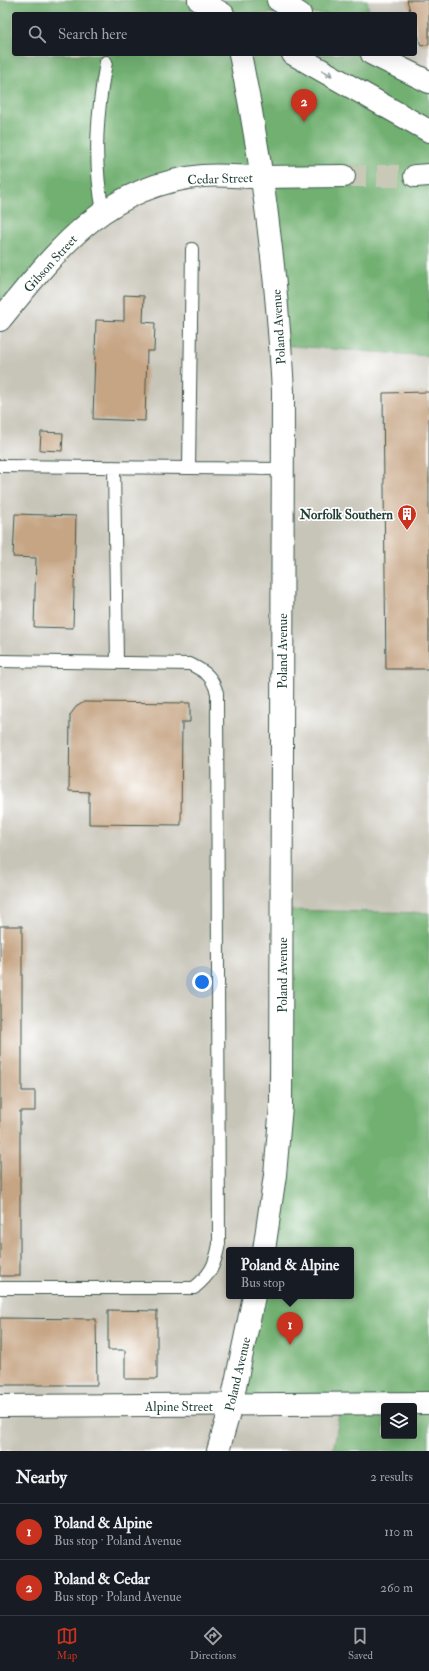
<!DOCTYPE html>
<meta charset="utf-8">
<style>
:root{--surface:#171b24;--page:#20242c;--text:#f1f3f6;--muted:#9ea1a6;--line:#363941;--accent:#c8321e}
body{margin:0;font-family:"IM FELL Double Pica",serif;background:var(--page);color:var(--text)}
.controls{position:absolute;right:12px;bottom:12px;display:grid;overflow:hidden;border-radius:4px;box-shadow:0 4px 16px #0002}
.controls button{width:36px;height:36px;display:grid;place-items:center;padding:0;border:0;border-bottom:1px solid var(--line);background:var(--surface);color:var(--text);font:20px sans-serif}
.you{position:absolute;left:202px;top:982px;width:14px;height:14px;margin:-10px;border:3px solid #fff;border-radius:50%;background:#1a73e8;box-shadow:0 0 0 6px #1a73e833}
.badge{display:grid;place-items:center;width:26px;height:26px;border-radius:50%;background:var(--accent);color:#fff;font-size:13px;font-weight:700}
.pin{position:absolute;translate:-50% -33px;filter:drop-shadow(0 1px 2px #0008)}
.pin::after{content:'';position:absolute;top:21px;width:14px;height:12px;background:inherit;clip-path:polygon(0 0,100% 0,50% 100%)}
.popup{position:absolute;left:226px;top:1247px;width:128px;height:52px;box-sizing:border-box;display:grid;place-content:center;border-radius:4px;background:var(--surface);filter:drop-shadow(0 1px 3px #0005);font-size:13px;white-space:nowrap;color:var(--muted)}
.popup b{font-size:15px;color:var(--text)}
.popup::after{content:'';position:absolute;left:50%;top:100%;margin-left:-8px;border:8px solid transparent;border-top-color:var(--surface)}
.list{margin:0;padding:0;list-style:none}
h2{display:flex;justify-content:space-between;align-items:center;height:52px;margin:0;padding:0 16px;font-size:17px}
h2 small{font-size:13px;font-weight:400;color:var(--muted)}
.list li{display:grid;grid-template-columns:26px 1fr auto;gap:12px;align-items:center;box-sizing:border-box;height:56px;padding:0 16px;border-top:1px solid var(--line)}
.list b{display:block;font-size:15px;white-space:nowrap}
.list p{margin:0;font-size:13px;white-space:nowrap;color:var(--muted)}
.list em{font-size:13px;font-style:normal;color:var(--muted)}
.icon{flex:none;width:22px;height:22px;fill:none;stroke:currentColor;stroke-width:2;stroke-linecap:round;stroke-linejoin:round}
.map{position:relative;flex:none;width:429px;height:1451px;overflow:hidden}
.search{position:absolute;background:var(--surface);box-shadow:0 4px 16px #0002;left:12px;right:12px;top:12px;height:44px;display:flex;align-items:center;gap:10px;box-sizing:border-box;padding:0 14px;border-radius:4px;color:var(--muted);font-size:15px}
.sheet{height:164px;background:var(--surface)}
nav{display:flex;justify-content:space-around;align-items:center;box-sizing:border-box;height:56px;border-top:1px solid var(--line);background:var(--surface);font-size:11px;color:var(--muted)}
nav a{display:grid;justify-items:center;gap:2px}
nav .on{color:var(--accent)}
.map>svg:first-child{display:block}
.industrial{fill:#c7c4b8}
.forest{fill:#72b072;stroke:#487653;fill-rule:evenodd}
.building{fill:#c6a584}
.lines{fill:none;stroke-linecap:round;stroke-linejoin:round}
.minor-tunnel{stroke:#c8c9b6;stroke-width:22;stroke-dasharray:22 11;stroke-linecap:butt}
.service-casing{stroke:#3f574c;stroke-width:14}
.minor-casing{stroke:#3f574c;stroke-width:24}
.tertiary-casing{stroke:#3f574c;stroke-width:24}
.secondary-casing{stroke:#3f574c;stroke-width:24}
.motorway-casing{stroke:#3f574c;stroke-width:24}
.service{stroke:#fff;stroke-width:12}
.minor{stroke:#fff;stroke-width:22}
.tertiary{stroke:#fff;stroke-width:22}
.secondary{stroke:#fff;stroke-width:22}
.motorway{stroke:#fff;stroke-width:22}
.oneway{stroke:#8f9e9a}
.labels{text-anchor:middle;stroke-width:3.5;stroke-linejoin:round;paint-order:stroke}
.street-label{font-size:13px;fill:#1f3d34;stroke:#fff}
.poi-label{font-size:13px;font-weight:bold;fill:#1f3d34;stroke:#fff;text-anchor:end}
</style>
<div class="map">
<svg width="429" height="1451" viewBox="0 0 429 1451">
<rect width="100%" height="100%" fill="#fff"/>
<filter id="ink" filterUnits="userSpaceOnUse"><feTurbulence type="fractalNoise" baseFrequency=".025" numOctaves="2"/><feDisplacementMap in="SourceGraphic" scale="8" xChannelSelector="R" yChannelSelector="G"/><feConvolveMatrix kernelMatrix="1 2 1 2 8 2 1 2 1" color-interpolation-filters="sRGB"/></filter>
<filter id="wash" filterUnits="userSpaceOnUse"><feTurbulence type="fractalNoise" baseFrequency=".012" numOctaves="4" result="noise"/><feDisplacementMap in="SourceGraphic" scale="16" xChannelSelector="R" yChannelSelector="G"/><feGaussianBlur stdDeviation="0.9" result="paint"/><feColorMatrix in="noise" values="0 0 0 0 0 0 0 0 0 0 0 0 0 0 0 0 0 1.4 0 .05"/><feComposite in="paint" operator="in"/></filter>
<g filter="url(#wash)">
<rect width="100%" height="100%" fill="#f2ecd7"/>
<path class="industrial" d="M367,0H429V76L390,54H415V14H369Z
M260,177L280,345L429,356V913L282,910L264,1250H229V1296H254L342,1404L333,1451H0V320L122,199Z"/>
<path class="forest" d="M0,0H194L217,14H14V54H372L429,82V356L280,345L260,177L122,199L0,320Z
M222,0H367L369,14H227Z
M282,910L429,913V1451H333L342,1404L231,1406L254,1296H351V1250H264ZM384,1406H414V1436H384Z"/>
<g id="blocks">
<path class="building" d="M407,0H429V44L421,46L415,26V14H411Z
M124,295L144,296L143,322L155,323L154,351H147L145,421L93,419L96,320L124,321Z
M429,392V669H386L383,393Z
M41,432L63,433L62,451L40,450Z
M15,514L76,516L73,628L34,627L36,558L13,557Z
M84,702L190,703V722H182L181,825L89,824V792L69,791L70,715L76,707Z
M0,926H22V1091H35V1111H20V1276H0Z
M108,1310L157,1311V1379H125V1350H108Z
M0,1318L96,1319L97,1385H0Z"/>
</g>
</g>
<g filter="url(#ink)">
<use href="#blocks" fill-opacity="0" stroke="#3f574c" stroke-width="1"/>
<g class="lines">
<path class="minor-tunnel" d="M344,176H415"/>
<defs>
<path id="service" d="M103,211C93,160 97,113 106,62
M0,466L283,469
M114,467L117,662
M189,468L192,249
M0,661L190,664C206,672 212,676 217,693L219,1244C215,1265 211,1274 194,1288H0"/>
<path id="minor" d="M415,176L429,175
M260,177L344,176
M0,1406L429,1403"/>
<path id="tertiary" d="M0,320C58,249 104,186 202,176C221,174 241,177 260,177"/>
<path id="secondary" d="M240,54C263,165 277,278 283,391L281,1106L275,1175L264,1250
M218,1451L231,1406L254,1296"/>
<path id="motorway" d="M199,0L223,14
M278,0L300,14
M293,54L429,131
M372,54L429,82"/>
</defs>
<use href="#service" class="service-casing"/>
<use href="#minor" class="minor-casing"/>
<use href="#tertiary" class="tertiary-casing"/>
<use href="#secondary" class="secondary-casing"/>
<use href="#motorway" class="motorway-casing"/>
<use href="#service" class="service"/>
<use href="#minor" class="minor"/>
<use href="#tertiary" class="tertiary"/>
<use href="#secondary" class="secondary"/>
<use href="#motorway" class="motorway"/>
</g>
<defs><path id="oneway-shaft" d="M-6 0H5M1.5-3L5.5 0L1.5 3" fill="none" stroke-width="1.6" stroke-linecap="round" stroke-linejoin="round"/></defs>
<use class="oneway" href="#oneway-shaft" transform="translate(327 73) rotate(30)"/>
</g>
<defs>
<symbol id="building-pin" viewBox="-11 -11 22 30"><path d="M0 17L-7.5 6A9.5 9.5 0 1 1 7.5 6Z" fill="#c8321e" stroke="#fff"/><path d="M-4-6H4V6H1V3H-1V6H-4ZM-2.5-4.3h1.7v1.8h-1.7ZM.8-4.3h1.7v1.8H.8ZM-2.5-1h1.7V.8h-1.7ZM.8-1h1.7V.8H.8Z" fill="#fff"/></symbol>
</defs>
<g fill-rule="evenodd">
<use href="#building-pin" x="396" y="503" width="22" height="30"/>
</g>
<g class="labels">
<g class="street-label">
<text transform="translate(220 178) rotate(-2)" y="5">Cedar Street</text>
<text transform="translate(50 263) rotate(-48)" y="5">Gibson Street</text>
<text transform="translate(278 327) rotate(-94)" y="5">Poland Avenue</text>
<text transform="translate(282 651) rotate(-90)" y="5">Poland Avenue</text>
<text transform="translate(282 975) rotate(-90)" y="5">Poland Avenue</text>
<text transform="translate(237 1374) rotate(-77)" y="5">Poland Avenue</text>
<text x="179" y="1411">Alpine Street</text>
</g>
<g class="poi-label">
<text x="393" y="519">Norfolk Southern</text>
</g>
</g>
</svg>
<div class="controls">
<button><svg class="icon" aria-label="layers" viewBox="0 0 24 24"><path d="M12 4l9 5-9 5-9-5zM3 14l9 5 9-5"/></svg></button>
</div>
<div class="you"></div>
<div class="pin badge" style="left:290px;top:1345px">1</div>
<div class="popup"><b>Poland &amp; Alpine</b>Bus stop</div>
<div class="pin badge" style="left:304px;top:122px">2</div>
<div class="search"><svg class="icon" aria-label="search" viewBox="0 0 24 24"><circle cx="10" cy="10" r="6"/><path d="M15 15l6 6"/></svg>Search here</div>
</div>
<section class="sheet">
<h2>Nearby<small>2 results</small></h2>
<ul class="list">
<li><span class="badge">1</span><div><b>Poland &amp; Alpine</b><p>Bus stop · Poland Avenue</p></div><em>110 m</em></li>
<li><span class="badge">2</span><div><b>Poland &amp; Cedar</b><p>Bus stop · Poland Avenue</p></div><em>260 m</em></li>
</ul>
</section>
<nav>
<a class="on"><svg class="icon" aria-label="map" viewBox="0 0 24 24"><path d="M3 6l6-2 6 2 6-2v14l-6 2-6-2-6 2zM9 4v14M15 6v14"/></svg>Map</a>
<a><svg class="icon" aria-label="directions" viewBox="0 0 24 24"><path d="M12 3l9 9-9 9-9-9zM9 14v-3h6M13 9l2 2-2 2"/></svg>Directions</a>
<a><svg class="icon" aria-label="saved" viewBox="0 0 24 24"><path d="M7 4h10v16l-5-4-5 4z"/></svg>Saved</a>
</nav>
